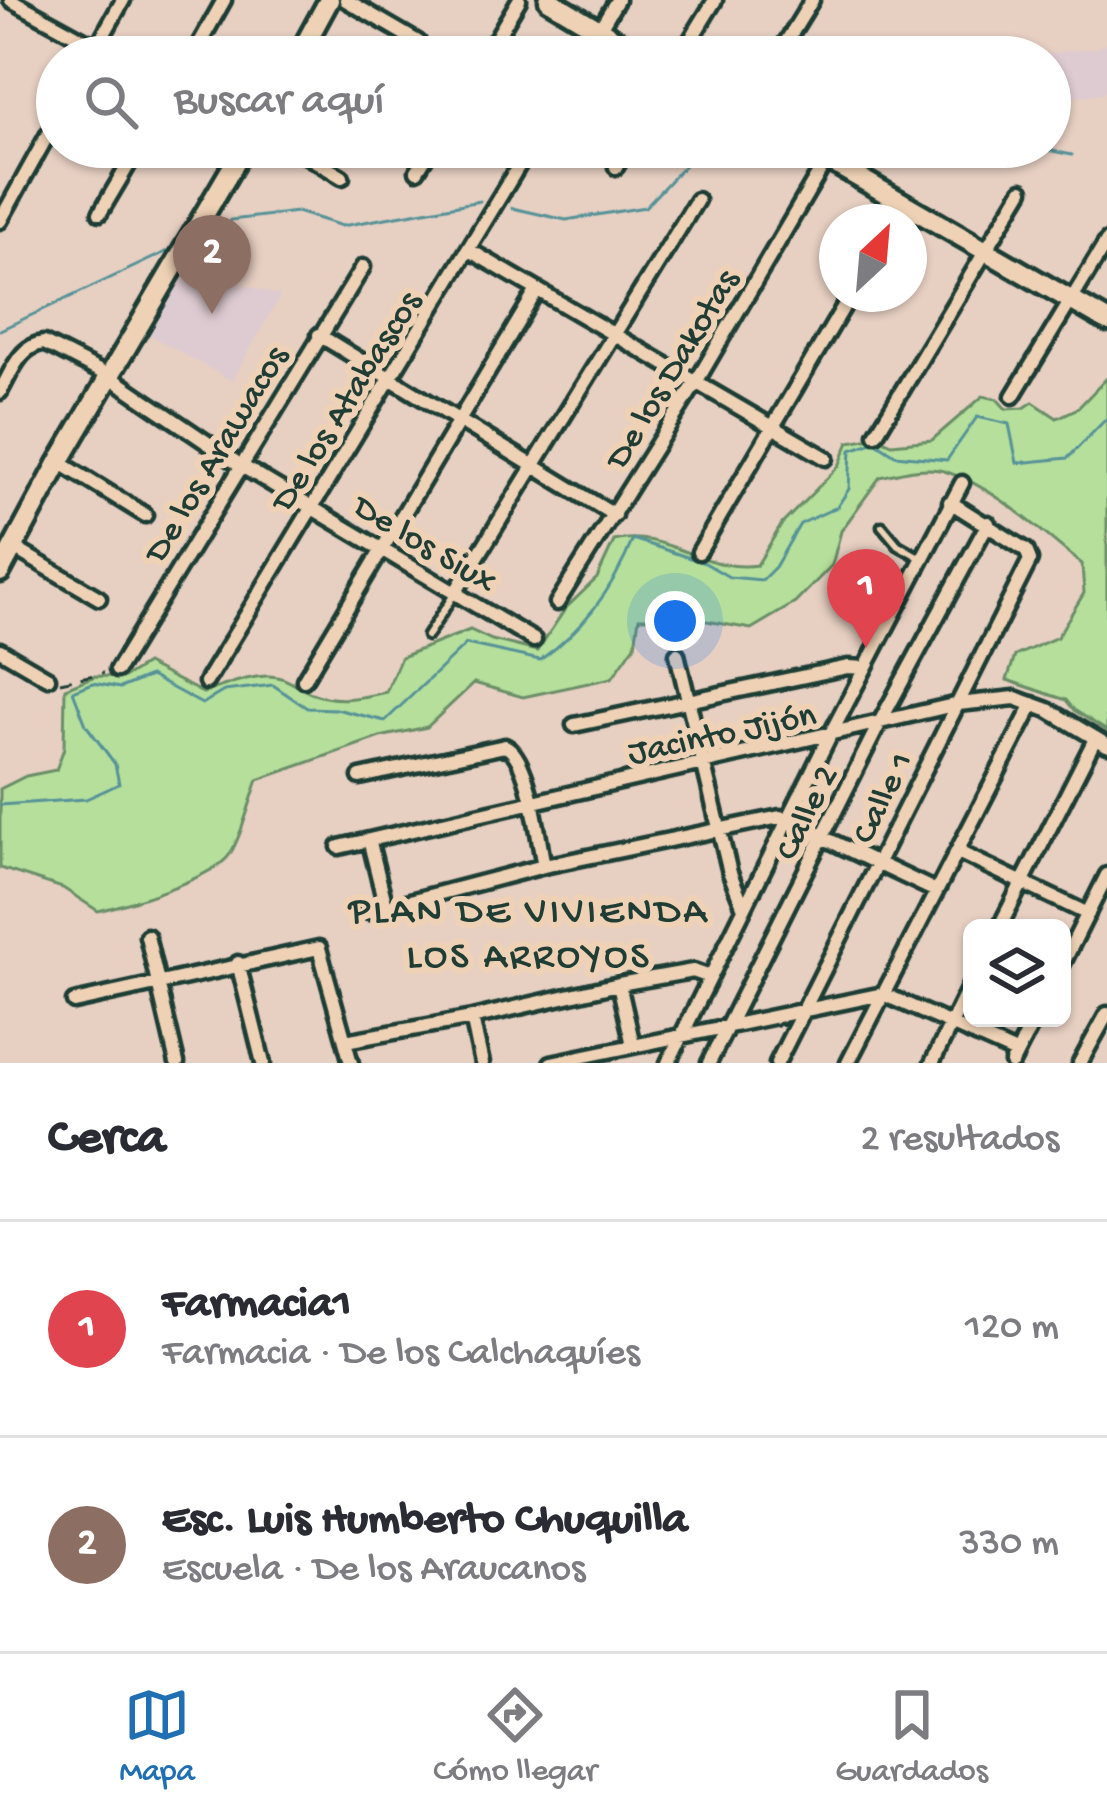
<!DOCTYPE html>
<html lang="es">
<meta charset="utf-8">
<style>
:root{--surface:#fff;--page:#f2f2f3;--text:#2b2b33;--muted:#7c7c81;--line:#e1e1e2;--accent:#1f6fb2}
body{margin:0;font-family:"Gochi Hand",sans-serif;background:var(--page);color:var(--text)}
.controls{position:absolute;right:36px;bottom:36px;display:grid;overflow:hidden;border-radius:18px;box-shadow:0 3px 9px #0004}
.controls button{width:108px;height:108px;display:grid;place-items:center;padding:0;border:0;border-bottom:3px solid var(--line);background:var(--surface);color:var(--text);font:60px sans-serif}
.compass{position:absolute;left:819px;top:204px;width:108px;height:108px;border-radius:50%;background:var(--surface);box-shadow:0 3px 9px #0004;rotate:26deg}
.you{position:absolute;left:675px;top:621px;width:42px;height:42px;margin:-30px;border:9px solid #fff;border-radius:50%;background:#1a73e8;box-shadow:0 0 0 18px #1a73e833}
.badge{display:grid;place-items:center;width:78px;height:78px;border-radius:50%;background:var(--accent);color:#fff;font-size:39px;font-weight:700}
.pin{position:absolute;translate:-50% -99px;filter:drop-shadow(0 3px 6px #0008)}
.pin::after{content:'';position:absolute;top:63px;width:42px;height:36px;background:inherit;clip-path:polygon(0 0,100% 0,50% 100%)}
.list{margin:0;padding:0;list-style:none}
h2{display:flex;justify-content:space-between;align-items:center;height:156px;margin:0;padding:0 48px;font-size:51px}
h2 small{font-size:39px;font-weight:400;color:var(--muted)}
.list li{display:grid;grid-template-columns:78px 1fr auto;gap:36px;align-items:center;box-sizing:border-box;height:216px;padding:0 48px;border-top:3px solid var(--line)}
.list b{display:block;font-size:45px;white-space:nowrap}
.list p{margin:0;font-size:39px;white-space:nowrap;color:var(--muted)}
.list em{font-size:39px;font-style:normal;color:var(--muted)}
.icon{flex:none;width:66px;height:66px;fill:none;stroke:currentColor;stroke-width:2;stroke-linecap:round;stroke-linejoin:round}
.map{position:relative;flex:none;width:1107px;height:1063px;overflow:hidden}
.search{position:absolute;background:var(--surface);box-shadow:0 3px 9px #0004;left:36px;right:36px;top:36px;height:132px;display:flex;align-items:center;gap:30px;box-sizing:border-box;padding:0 42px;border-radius:66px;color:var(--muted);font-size:45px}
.sheet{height:588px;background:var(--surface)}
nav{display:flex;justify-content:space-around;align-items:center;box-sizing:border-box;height:168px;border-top:3px solid var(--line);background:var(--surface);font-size:33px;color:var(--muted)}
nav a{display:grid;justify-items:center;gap:6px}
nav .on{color:var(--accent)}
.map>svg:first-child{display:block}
.built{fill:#decbd1}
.green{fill:#b5df9b;stroke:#6a8e68;stroke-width:3}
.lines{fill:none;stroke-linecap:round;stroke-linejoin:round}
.stream{stroke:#579298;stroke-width:3}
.lane-casing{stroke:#1f3d34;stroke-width:15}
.street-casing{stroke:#1f3d34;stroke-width:21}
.secondary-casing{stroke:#1f3d34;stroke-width:27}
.path{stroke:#1f3d34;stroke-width:3;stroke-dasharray:12 9;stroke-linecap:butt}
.lane{stroke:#efd2b6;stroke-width:6}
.street{stroke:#efd2b6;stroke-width:12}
.secondary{stroke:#efd2b6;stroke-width:18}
.labels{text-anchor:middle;stroke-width:12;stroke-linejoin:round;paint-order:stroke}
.street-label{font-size:36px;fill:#1f3d34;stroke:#efd2b6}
.neighbourhood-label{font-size:39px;letter-spacing:3px;fill:#1f3d34;stroke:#efd2b6}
</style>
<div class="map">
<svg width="1107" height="1063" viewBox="0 0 1107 1063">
<rect width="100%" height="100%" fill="#e7cfc2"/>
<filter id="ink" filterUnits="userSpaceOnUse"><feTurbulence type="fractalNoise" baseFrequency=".00833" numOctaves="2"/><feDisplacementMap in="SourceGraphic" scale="24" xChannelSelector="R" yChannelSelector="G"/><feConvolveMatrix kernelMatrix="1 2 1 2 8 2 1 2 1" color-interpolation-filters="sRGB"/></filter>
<g filter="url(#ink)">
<path class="built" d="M1107,43V89L1103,94L1050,98V57H1019L1097,48Z
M182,265L280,296L232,381L144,332Z"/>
<path class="green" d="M1107,378V731L1074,710L1066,700L1007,680L1015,656L1057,637L1084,593L1082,564C1041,532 997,488 947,472C926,465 901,472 880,477L841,531L832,565L795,603L751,629L690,618H639L635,645L612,678L523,697L474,683L427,727L380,737L258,780C251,798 239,845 227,858C206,880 128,904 98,911L63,888L0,868V789L26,776L56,770L64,748L65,688L95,676L125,677L146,664L203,693C223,686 245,677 267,676C285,675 296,687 311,693C337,703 360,698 386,692L401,657L470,630L492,640L537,651L566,608L597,578L614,541C664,528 703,573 757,565L782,524L839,466L849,442L876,437L892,444L932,440L983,396L997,399L1006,409L1024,408L1033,402L1057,418L1078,408Z"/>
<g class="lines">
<path class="stream" d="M1033,147L1072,155
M512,208L566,220L645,207L702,147
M203,260L224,241L231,220L297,212L342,226L480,201
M0,330L170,250
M0,805L86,799L119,784L115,764L86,725L73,691L93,683L120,688L150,676L202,704L224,691L273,685L307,708L336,709L385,721L466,644L540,660C583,630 614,587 633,539L705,563L729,577L762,580L775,567L800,524L837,507L849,489L851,450L875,442L895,455L947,460L977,417L1009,424L1017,463L1068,458L1107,418"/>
<defs>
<path id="lane" d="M882,526L898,545L921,558
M427,636L453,596"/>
<path id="street" d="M11,0L97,47
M346,0L418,42
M100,41L129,57
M91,57L123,0
M192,57L224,0
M485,57L519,0
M583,57L617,0
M680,57L715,0
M777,57L812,0
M292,147L342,177
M616,167L628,147
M417,171L432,147
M100,213L139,147
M0,221L57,118
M892,222L902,205
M469,250L826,458
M319,335L614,515
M0,392C11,373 20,345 44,343L109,376L240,465L534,640
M1013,396L1107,241
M876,434L1022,190
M59,462L145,515
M14,548L99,598
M699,552L851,294
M455,593L697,200
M557,603L695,384L827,159
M0,650L48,678
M677,654L730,873L744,908
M117,670L363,267
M304,680L537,290
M206,682L530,147
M574,725L848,667L865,668
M360,777L505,746C530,757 538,839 544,866
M370,843L386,907
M339,847L958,704L1015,698L1048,710L1107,745
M958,852L1088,914
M368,912L544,866L780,817L936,891
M999,928L1095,739
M147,936L177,1063
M238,963L263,1063
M1062,965L1107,875
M619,984L633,1045
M74,1002L319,948L351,1063
M472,1018L482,1063
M345,1041L472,1018L619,984L693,971L710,977
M551,1063L883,994L1016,1053
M668,1063L829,737L962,483
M709,1063L879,724L988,523
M777,1063L1030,560L1026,550L950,502
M848,1063L1033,704
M932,1063L972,981
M1012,1063L1035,1018
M1080,1063L1107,1014"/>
<path id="secondary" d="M549,0L644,57
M298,57L329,0
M806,147L1107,321
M0,572L59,462L244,147"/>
</defs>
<use href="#lane" class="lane-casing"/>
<use href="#street" class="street-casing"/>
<use href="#secondary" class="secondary-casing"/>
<path class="path" d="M60,682L104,673"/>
<use href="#lane" class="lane"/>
<use href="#street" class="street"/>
<use href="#secondary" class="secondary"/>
</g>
</g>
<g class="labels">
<g class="street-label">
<text transform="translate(669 367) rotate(-59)" y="13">De los Dakotas</text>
<text transform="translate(343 399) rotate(-58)" y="13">De los Atabascos</text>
<text transform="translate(213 452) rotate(-59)" y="13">De los Arawacos</text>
<text transform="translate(427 541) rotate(31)" y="13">De los Siux</text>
<text transform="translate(721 730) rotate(-12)" y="13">Jacinto Jijón</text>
<text transform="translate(879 796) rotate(-64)" y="13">Calle 1</text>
<text transform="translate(803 811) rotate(-64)" y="13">Calle 2</text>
</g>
<g class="neighbourhood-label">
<text x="529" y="921">PLAN DE VIVIENDA<tspan x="529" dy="45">LOS ARROYOS</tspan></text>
</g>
</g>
</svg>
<div class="controls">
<button><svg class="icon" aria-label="layers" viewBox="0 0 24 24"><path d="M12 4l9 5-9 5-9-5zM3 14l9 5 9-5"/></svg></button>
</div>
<svg class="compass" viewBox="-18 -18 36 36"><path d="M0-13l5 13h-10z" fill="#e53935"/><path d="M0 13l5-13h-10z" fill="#7c7c81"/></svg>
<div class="you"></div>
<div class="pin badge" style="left:866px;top:648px;background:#e0444e">1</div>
<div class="pin badge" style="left:212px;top:314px;background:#8d6e63">2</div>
<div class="search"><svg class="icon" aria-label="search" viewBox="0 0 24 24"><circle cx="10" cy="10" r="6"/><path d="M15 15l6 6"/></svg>Buscar aquí</div>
</div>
<section class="sheet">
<h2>Cerca<small>2 resultados</small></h2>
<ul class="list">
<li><span class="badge" style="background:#e0444e">1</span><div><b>Farmacia1</b><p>Farmacia · De los Calchaquíes</p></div><em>120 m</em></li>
<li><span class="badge" style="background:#8d6e63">2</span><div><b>Esc. Luis Humberto Chuquilla</b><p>Escuela · De los Araucanos</p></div><em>330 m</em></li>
</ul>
</section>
<nav>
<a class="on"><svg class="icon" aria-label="map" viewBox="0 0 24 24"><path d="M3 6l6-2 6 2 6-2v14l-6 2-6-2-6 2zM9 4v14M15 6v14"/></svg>Mapa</a>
<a><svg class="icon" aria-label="directions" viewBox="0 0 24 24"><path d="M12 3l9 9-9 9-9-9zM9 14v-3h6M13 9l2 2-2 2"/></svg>Cómo llegar</a>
<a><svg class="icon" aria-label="saved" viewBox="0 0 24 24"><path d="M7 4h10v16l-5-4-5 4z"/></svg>Guardados</a>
</nav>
